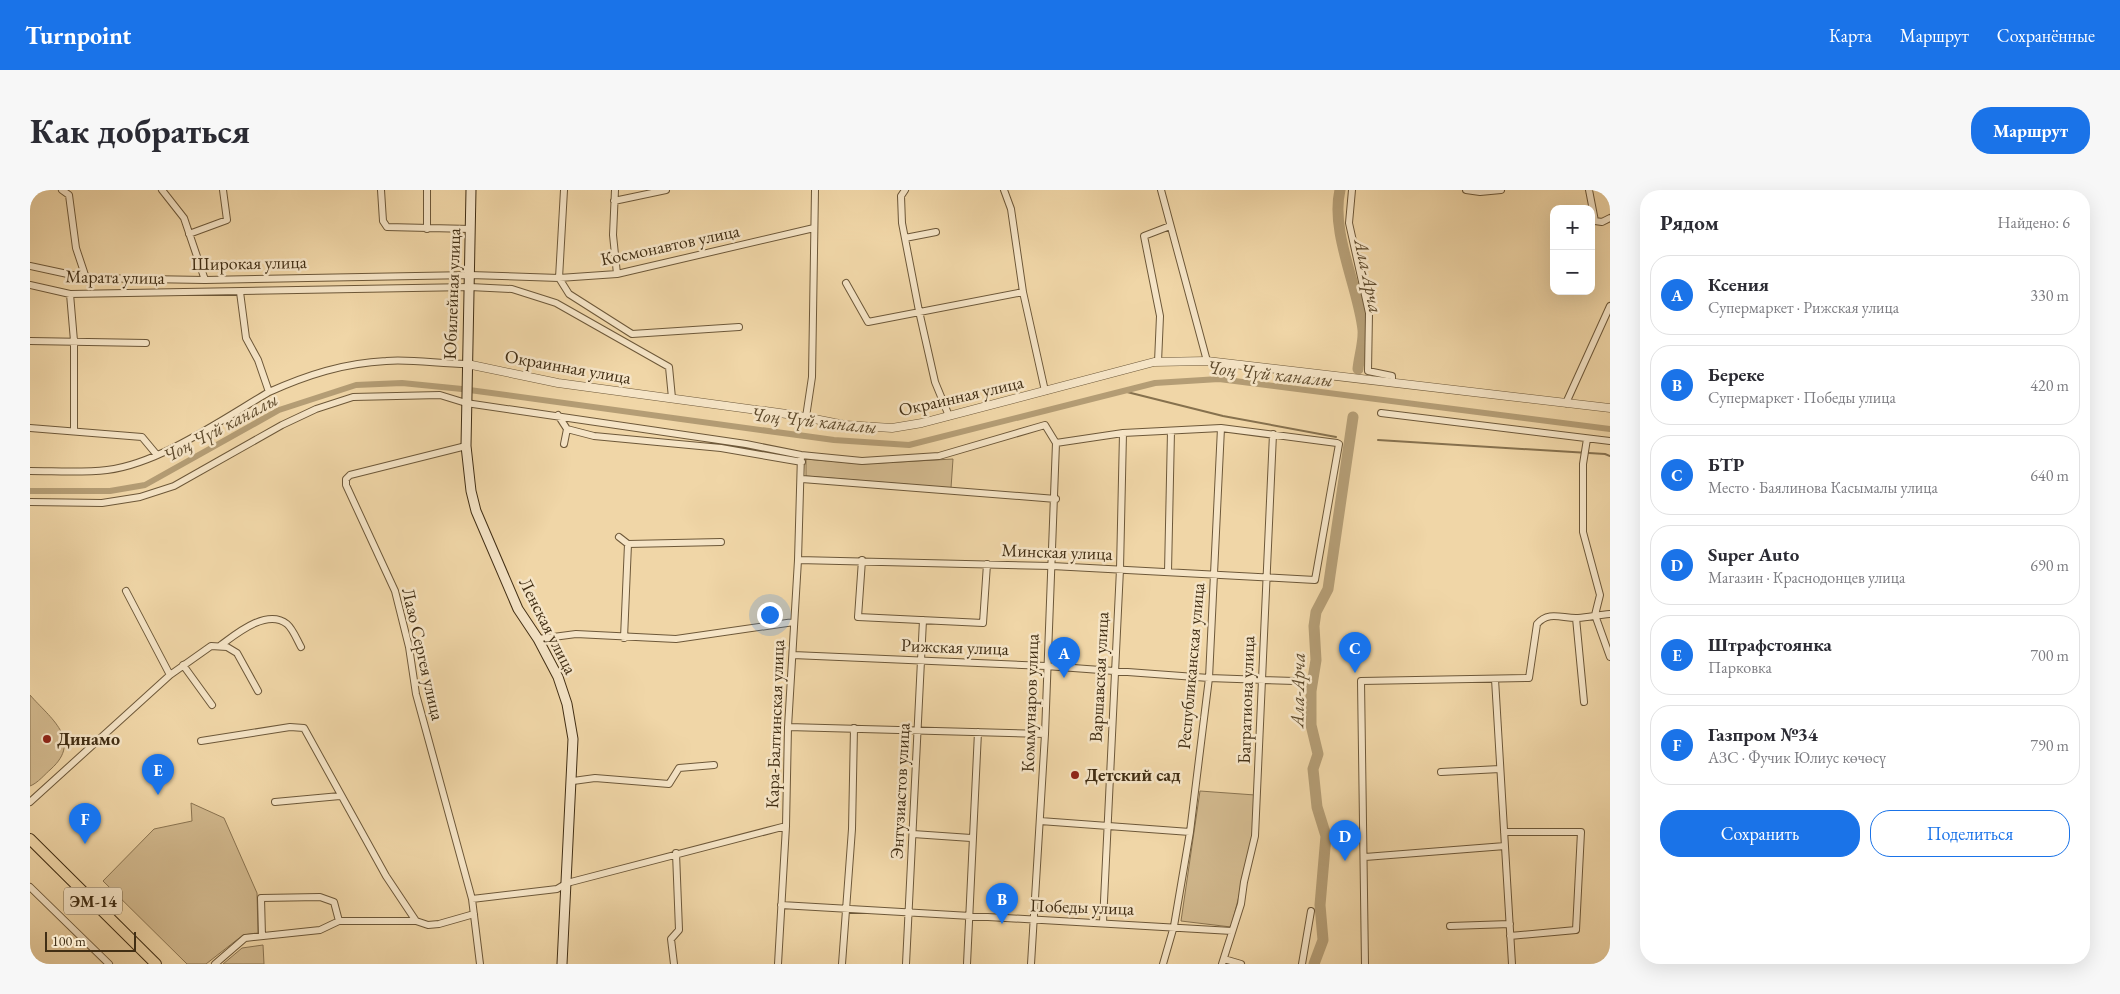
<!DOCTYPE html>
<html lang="ru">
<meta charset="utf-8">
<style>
:root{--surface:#fff;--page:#f7f7f7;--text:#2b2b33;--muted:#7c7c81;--line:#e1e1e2;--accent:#1a73e8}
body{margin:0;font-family:"EB Garamond",serif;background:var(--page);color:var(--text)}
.controls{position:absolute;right:15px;top:15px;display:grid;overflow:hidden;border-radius:10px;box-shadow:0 5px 20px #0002}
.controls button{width:45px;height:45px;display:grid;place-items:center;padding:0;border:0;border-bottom:1px solid var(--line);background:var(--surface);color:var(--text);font:25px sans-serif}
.scale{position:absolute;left:15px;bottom:12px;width:91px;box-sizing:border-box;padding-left:5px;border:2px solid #412e14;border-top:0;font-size:14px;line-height:18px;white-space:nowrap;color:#412e14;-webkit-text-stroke:4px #f5e4c6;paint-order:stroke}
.you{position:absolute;left:739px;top:424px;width:18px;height:18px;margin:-12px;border:4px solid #fff;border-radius:50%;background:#1a73e8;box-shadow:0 0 0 8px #1a73e833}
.badge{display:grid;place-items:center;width:32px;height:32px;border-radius:50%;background:var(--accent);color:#fff;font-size:16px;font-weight:700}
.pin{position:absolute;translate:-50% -41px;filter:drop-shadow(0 1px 2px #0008)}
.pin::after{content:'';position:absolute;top:26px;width:18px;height:15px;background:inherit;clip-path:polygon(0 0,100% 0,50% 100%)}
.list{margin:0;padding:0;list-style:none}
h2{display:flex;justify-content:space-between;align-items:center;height:65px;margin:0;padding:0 20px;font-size:21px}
h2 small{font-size:16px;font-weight:400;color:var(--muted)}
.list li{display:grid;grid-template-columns:32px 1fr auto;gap:15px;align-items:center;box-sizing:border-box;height:80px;margin:0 10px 10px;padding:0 10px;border:1px solid var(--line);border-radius:20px}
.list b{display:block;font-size:19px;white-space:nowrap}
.list p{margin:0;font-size:16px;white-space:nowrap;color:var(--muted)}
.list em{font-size:16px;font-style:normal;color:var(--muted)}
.actions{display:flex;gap:10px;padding:15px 20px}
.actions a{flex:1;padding:11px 0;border:1px solid var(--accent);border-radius:20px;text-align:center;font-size:18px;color:var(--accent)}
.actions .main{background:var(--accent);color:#fff}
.map{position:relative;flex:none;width:1580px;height:774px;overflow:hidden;border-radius:20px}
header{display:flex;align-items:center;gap:30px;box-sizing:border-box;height:70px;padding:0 25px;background:var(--accent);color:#fff}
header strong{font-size:24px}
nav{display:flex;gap:28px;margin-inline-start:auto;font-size:18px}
.intro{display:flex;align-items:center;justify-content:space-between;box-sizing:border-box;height:120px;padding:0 30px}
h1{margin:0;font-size:35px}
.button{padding:12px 22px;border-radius:20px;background:var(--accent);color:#fff;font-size:18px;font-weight:700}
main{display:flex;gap:30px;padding:0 30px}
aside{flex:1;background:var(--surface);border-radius:20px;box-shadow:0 5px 20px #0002}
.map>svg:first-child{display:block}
.green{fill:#d2b98e;stroke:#8a7451}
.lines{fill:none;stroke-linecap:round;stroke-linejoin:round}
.stream{stroke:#86714e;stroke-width:2}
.canal{stroke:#b49d75;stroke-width:6}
.river{stroke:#b49d75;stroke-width:11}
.minor-casing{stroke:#6d5839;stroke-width:8}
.tertiary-casing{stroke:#6d5839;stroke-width:9}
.secondary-casing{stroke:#412e14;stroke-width:11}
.primary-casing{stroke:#412e14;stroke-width:12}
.minor{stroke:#f5e4c6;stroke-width:6}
.tertiary{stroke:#f5e4c6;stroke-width:8}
.secondary{stroke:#f5e4c6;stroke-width:9}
.primary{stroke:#f0d6a7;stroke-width:10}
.poi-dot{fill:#8f2418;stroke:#f5e4c6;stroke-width:2}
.labels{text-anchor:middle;stroke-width:5;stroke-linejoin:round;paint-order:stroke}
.shield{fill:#f5e4c6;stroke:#776549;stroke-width:1}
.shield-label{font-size:16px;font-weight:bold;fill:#412e14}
.street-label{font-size:18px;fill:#412e14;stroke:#f5e4c6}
.poi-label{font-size:18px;font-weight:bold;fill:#412e14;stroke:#f5e4c6;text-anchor:start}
.water-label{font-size:19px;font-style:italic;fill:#5e4a2c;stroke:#f5e4c6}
</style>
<header>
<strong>Turnpoint</strong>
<nav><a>Карта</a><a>Маршрут</a><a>Сохранённые</a></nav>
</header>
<div class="intro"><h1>Как добраться</h1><a class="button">Маршрут</a></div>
<main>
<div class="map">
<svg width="1580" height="774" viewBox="0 0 1580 774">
<rect width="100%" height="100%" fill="#f0d6a7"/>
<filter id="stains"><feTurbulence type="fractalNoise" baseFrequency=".004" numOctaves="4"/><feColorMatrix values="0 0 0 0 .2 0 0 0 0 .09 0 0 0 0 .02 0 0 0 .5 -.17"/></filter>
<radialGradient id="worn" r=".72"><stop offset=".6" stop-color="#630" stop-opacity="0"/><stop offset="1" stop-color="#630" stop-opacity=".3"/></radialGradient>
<path class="green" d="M776,269L832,274L923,269L921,298L776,286Z
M0,505C20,528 53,550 21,579C15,584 8,593 0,596Z
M1170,601L1225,605L1223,652L1201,737L1151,731Z
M161,613L194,628L227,703L228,743L213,745L176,774H157L73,691L124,639L162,631Z
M233,755L234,774H193L212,758Z"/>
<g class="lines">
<path class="stream" d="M1093,201L1193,226L1306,247
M1348,250L1575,264L1580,266"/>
<path class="canal" d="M0,301H80L115,295L249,220L326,195L372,193L432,199L804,250L879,255L1125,193L1189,189L1580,239"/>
<path class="river" d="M1310,0C1300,42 1329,99 1333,140C1334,152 1329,167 1328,179
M1284,774L1293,750L1290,715L1296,646L1287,617L1283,579L1288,564L1281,535V501L1286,470L1284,436L1286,422L1298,399L1323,227"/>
<defs>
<path id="minor" d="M32,0L39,5L46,58L56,88
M132,0L154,28L175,90
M351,0L353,31L357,37L441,39
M534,0L529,88L539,104L602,144L709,137
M585,0L583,45L587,84
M875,0L871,6L872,33L889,121L905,192L919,226
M974,0L981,19L993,102L1015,201
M1131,0L1177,171
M1322,0L1319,33L1339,123L1338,181L1362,186V192
M1436,0L1450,2L1471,0
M1559,0L1565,31L1572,32L1580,28
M584,11L636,0
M397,39V0
M159,44L197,30L193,0
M875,48L906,42
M0,76L56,88L175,90L440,85L529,88L587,84L784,38
M816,93L838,132L993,102
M0,95L40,104L440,97L482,99L526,113L639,177L642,208
M40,104L44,151V240
M0,151L116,153
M1128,172L1130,126L1114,46L1140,36
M239,202C277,185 314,173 356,171C383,169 410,174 437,174
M1536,213L1580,116
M1351,223L1580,251
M528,225L537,239L534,254
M776,227L782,187L785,0
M0,238L112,247L127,265
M537,239L564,246L691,258L772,272
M1557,249L1553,274V342L1570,405L1565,425L1580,467
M436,256L320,285L316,289V295L365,401L379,457L386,504L442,709L450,774
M0,281C25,281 52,283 77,280C129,274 193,229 239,202L228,170L216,148L210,102
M772,289L1026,309
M0,312L72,313L110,307L144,296L252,235L286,219L323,207L410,205L436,213L716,254L771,265L832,271L909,266L1015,235L1026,253
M589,347L598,354L691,352
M768,370L1022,376L1285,390L1309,254L1307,253L1191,238L1093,243L1026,253
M832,370L828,427L953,433L957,374
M1138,382L1141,241
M96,401L140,485
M1546,428L1554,512
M594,448L598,354
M508,449L546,444L646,449L764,432
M191,455C206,444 237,418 257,434C263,439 267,450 271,457
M763,465L1016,476L1179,488L1265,491
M153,475L182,515
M1465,489L1482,774
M758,537L1015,544
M171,551L260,537L274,538L356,686L386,731L398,735L409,734L444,724
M1411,582L1470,579
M543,591L565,588L639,594L649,578L684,575
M0,612L140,485L181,456L197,457L207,463L228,501
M245,612L310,606
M1010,631L1160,642
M1474,642H1551L1546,740L1480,746
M883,644L941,648
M1335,667L1475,656
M0,697L79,774
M442,709L527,699L537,693L756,636
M751,715L1202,741
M1073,732L1090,379L1093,243
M1420,736L1480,734
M232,746L231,708L290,707L304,712L309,731
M1194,769L1211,774
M185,774L215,748L290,740L309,731H386
M644,774L641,749L649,740L646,663
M748,774L756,636L758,537L768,370L771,265
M812,774L822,639L824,538
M876,774L893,430
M937,774L948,542
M1001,774L1015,544L1026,253
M1133,774L1144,736L1160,642L1179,488L1191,238
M1192,774L1211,714L1214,692L1225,646L1243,244
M1272,774L1281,721
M1335,774L1331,491L1499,488L1507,434C1519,420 1533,429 1548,428C1559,427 1569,425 1580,424"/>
<path id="tertiary" d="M437,174L528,193L764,225L815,235L862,238L892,233L1124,172L1177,171L1580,218"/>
<path id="secondary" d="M441,0L436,256L441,301L446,321L488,419L508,449L528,487L537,514L543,549L532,774"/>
<path id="primary" d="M0,649L126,774"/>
</defs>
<use href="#minor" class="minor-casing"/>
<use href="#tertiary" class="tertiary-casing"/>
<use href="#secondary" class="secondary-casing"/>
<use href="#primary" class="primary-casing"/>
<use href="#minor" class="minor"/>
<use href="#tertiary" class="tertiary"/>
<use href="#secondary" class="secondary"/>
<use href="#primary" class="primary"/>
</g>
<g class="poi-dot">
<circle cx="17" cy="549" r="5"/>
<circle cx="1045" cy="585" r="5"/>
</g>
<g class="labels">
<rect class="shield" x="34" y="697.5" width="58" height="27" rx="4"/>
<g class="shield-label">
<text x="63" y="717">ЭМ-14</text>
</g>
<g class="street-label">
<text transform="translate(640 55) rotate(-12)" y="6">Космонавтов улица</text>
<text transform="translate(219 73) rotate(-1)" y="6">Широкая улица</text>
<text transform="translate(85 87) rotate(1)" y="6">Марата улица</text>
<text transform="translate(422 104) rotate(-88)" y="6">Юбилейная улица</text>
<text transform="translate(538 177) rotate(10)" y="6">Окраинная улица</text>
<text transform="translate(931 206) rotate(-13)" y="6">Окраинная улица</text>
<text transform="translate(1027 362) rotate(2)" y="6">Минская улица</text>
<text transform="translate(518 436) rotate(63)" y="6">Ленская улица</text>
<text transform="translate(925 457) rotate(2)" y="6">Рижская улица</text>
<text transform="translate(393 464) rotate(77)" y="6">Лазо Сергея улица</text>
<text transform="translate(1161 476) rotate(-85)" y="6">Республиканская улица</text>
<text transform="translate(1069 487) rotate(-87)" y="6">Варшавская улица</text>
<text transform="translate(1216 510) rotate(-88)" y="6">Багратиона улица</text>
<text transform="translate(1000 513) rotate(-88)" y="6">Коммунаров улица</text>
<text transform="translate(745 534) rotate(-88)" y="6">Кара-Балтинская улица</text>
<text transform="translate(870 601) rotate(-87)" y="6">Энтузиастов улица</text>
<text transform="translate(1052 717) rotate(2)" y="6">Победы улица</text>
</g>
<g class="poi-label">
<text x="27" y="555">Динамо</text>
<text x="1055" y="591">Детский сад</text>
</g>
<g class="water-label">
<text transform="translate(1339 86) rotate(78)" y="7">Ала-Арча</text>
<text transform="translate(1240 183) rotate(6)" y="7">Чоң Чүй каналы</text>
<text transform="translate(784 230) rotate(6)" y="7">Чоң Чүй каналы</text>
<text transform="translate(190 237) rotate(-28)" y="7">Чоң Чүй каналы</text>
<text transform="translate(1267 500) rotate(-89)" y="7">Ала-Арча</text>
</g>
</g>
<rect width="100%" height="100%" filter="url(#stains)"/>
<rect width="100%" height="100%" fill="url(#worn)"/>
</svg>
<div class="controls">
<button>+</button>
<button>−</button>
</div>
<div class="scale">100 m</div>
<div class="you"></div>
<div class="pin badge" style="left:1034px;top:488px">A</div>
<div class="pin badge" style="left:972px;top:734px">B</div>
<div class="pin badge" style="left:1325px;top:483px">C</div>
<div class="pin badge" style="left:1315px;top:671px">D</div>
<div class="pin badge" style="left:128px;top:605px">E</div>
<div class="pin badge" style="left:55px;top:654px">F</div>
</div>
<aside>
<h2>Рядом<small>Найдено: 6</small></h2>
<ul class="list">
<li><span class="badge">A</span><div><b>Ксения</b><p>Супермаркет · Рижская улица</p></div><em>330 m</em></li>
<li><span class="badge">B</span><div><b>Береке</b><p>Супермаркет · Победы улица</p></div><em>420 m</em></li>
<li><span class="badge">C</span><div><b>БТР</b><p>Место · Баялинова Касымалы улица</p></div><em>640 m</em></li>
<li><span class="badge">D</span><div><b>Super Auto</b><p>Магазин · Краснодонцев улица</p></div><em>690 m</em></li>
<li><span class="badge">E</span><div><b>Штрафстоянка</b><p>Парковка</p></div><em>700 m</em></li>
<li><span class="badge">F</span><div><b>Газпром №34</b><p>АЗС · Фучик Юлиус көчөсү</p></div><em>790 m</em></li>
</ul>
<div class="actions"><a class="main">Сохранить</a><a>Поделиться</a></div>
</aside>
</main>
